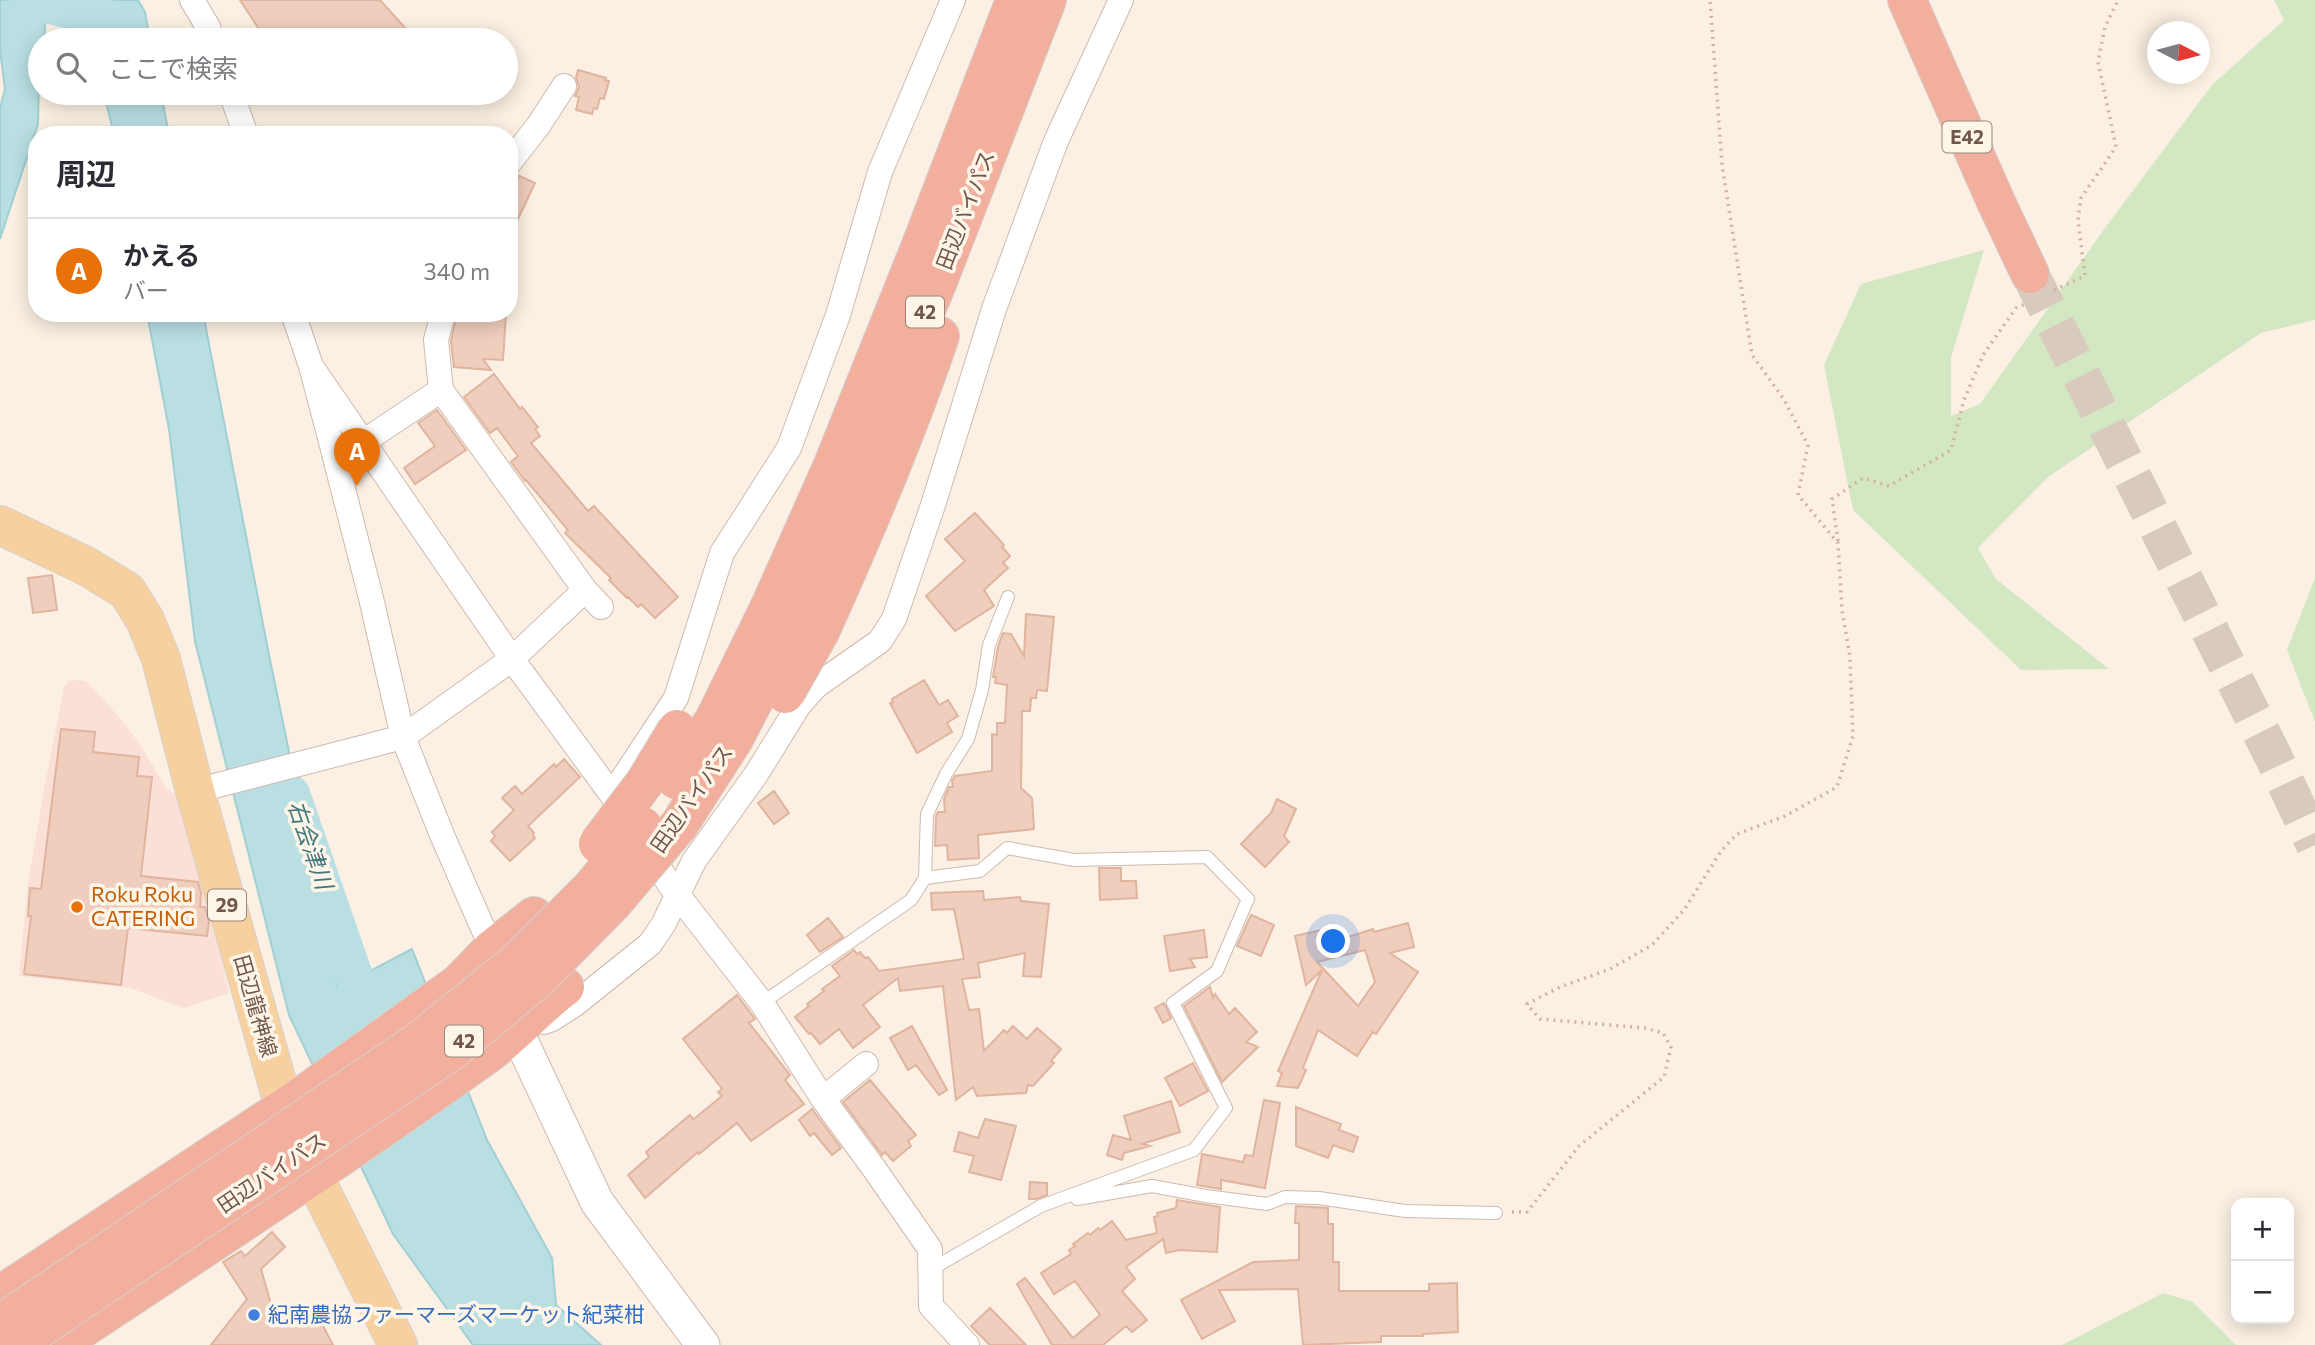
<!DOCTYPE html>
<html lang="ja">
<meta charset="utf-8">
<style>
:root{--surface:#fff;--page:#f2f2f3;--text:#2b2b33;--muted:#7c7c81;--line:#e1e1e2;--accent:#de674f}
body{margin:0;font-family:Commissioner,"Noto Sans JP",sans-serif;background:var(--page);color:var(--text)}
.controls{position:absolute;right:21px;bottom:21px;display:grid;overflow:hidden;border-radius:14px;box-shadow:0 4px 18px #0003}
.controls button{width:63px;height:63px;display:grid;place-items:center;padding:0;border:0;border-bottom:2px solid var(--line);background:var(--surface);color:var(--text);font:35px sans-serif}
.compass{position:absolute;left:2147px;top:21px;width:63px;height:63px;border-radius:50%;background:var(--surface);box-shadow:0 4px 18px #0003;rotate:96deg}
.you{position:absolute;left:1334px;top:942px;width:24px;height:24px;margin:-18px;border:5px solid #fff;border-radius:50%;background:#1a73e8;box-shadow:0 0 0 10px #1a73e833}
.badge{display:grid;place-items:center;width:46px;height:46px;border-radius:50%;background:var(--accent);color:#fff;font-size:23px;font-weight:700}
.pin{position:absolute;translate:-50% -58px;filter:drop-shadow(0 2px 4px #0008)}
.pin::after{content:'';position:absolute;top:37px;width:24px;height:21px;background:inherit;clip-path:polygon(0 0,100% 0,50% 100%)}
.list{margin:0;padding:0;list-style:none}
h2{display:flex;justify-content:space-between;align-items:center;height:91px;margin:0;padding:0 28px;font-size:30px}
h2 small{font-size:23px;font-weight:400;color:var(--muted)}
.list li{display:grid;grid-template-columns:46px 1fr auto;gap:21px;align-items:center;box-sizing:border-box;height:105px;padding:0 28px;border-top:2px solid var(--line)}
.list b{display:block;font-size:26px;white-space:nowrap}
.list p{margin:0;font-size:23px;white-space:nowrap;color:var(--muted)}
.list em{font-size:23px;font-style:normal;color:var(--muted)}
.icon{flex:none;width:38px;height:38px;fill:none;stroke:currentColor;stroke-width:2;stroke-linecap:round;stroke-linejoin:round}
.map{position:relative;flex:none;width:2315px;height:1345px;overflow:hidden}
.search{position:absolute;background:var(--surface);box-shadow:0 4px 18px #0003;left:28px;top:28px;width:490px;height:77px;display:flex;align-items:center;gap:18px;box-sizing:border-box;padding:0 24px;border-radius:38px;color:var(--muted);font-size:26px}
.panel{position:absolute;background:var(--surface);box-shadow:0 4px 18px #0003;left:28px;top:126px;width:490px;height:196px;border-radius:28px}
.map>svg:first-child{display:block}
.commercial{fill:#fbe0d8}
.green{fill:#d4e7c3}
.water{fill:#b9dfe3;stroke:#a0cfd4;stroke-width:2}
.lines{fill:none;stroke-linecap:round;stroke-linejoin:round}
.river{stroke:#b9dfe3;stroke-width:38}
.building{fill:#efcebd;stroke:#e0b49e;stroke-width:2;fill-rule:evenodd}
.highway-tunnel{stroke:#d8cabd;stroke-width:38;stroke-dasharray:38 19;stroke-linecap:butt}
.lane-casing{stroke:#cebaae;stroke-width:14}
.street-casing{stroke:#cebaae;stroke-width:26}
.secondary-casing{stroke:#d0b9ab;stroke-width:35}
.primary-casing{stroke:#d7d0cd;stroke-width:40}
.highway-casing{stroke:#d7d0cd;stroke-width:40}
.path{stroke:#d3b1a0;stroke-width:3.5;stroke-dasharray:2 5;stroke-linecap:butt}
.lane{stroke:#fff;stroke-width:12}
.street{stroke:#fff;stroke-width:24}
.secondary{stroke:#fff;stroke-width:33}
.primary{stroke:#f6d19f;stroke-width:38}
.highway{stroke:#f2af9d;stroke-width:38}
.highway-bridge-casing{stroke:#d7d0cd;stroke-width:40;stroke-linecap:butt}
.highway-bridge{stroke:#f2af9d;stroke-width:38}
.food-dot{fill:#e8710a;stroke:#fef5e9;stroke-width:2.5}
.shop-dot{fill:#3f7fe0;stroke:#fef5e9;stroke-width:2.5}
.labels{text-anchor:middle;stroke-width:7;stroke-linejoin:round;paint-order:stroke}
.shield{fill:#fef5e9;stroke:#9b867a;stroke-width:2}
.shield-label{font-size:19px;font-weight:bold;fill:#71564b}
.street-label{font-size:21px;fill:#71564b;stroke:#fef5e9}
.food-label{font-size:21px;fill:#c56008;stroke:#fef5e9;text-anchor:start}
.shop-label{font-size:21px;fill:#366cbe;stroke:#fef5e9;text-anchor:start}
.water-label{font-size:23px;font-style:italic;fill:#43777d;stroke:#fef5e9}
</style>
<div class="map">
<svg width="2315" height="1345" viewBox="0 0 2315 1345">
<rect width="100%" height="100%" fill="#fbf0e3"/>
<path class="commercial" d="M77,680L86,681L121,719L141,746L167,789L175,794L185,795L229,993L184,1008L130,988L19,976L28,883L45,784L64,688L68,681Z"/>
<path class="green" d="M2274,0H2315V320L2261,333L2048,477L1978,548L1996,579L2109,669L2021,670L1853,510L1824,365L1861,284L1984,250L1951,357V416L1980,404L2105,228L2212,85L2284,20Z
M2315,578V722L2287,650Z
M2163,1293L2193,1302L2236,1345H2062Z"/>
<path class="water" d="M0,0H37L46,15L44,40H40L38,124L0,239V108L5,89L0,50Z
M79,0H138L145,12L150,40H90Z
M104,93H161L169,135H114Z
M147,313H203L269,655L338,988L412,949L487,1140L552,1258L556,1305L601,1345H473L393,1234L289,1015L195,641L169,429Z"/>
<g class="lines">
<path class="river" d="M28,0L122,22L128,40
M291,794L372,1028"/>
</g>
<path class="building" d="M240,0H380L416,40H266Z
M578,70L606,78L605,80L609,81L604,99L600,98L597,109L594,108L592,114L576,110L579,97L575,96L579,87L576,78Z
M517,175L535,183L509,238V178Z
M457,313H506L503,360L483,359L491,370L454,367L451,341Z
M494,374L520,409L522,407L538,427L535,429L540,436L531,443L588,511L594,506L678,597L655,618L641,604L638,607L628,597L627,598L609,580L611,578L565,533L568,530L526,480L525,481L511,462L518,456L497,428L490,433L464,397Z
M437,410L466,450L415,484L404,468L435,446L418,423Z
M975,513L1004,545L1002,547L1010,556L1003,563L1008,568L984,590L994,606L955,631L926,596L965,561L945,539Z
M52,575L57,610L33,613L28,578Z
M1026,614L1054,617L1047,691L1037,690L1036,698H1031L1030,711H1022L1021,788L1032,798L1034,829L978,835L979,858L948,860L947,845L935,846L936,816L938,812H945L944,799L949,787H953L952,781L955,776L992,771V734L997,735V723H1005L1007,685L995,683L996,677H993L998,647L1003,633L1011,634L1024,656Z
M924,680L939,705L948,700L958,716L947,723L952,732L917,753L890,703L893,702L892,699Z
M61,729L95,732L93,752L139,757L137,776L152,777L141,876L198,882L201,893L200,907H205L209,922L207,936L128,928L121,985L24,974L31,916H28L30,888L41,889Z
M564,759L580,777L528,826L534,833L533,835L535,838L510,861L491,841L495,836L492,832L514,810L502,798L515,786L522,794L554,764L556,767Z
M774,791L789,813L774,824L758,803Z
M1277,799L1296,809L1284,836L1289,842L1265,867L1241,844L1271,813Z
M1099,868H1121V881H1136L1137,898L1100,900Z
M983,891L984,900L1020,897L1021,901L1049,904L1041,977L1023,976L1025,953L978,963L980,977L962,979L969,1010L979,1009L984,1051L1004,1030L1007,1033L1013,1026L1027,1039L1037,1028L1061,1049L1051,1061L1054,1063L1033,1086L1028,1085L1026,1093L977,1096L973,1087L956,1100L943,986L900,991L898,978L863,1005L880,1027L853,1048L839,1029L820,1044L811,1033L809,1034L795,1017L809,1006L807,1004L824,991L822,989L840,976L832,966L854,950L857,954L860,952L865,958L868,957L879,971L964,959L954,909L932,910L931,893Z
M1251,915L1274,925L1261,956L1237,946Z
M828,918L843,937L820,952L807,935Z
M1408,923L1414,947L1390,953L1418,972L1376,1034L1373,1032L1357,1056L1318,1030L1303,1068L1306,1070L1298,1088L1277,1086L1282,1073L1278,1071L1322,970L1306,985L1295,936L1339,926L1342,939L1373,929L1374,932ZM1365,950L1375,982L1358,1006L1317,962Z
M1204,930L1207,957L1190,959L1195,967L1170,971L1164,936Z
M1210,987L1213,998L1215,994L1229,1014L1235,1008L1257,1032L1246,1042L1258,1047L1222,1082L1184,1006Z
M737,995L755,1019L749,1023L790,1075L785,1080L804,1104L751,1141L737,1123L699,1154L698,1152L645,1198L628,1175L649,1157L646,1152L690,1115L693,1119L695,1118L722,1096L718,1092L722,1089L720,1086L683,1039Z
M1164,1003L1171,1018L1163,1023L1155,1008Z
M912,1026L947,1090L939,1095L916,1065L908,1070L890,1038Z
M1193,1063L1208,1091L1180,1106L1165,1078Z
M870,1080L916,1135L908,1141L911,1146L893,1161L885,1152L882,1155L843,1102Z
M1264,1100L1280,1103L1265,1188L1221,1180V1189L1197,1185L1202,1154L1243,1162L1245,1155L1253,1156Z
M1171,1101L1180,1132L1142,1144L1150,1146L1124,1153L1122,1160L1107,1155L1113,1135L1131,1140L1124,1116Z
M1296,1107L1341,1124L1339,1130L1358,1137L1353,1152L1333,1145L1328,1158L1296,1146Z
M812,1109L841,1148L832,1155L814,1133L810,1136L799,1120Z
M985,1119L1016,1126L1001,1180L969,1172L974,1156L954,1151L959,1132L978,1138Z
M1030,1182L1047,1183V1195L1036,1199H1029Z
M1177,1200L1220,1207L1217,1252L1179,1250L1166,1253L1163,1239L1126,1267L1135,1279L1122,1291L1147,1320L1132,1332L1126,1326L1103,1345H1052L1017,1284L1025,1278L1073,1338L1100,1315L1075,1281L1054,1294L1041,1273L1071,1254L1069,1250L1075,1246L1073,1244L1088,1233L1090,1235L1098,1228L1100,1230L1112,1221L1126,1240L1157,1233L1154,1217L1158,1216L1157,1213L1176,1208Z
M1296,1206L1328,1208V1224H1333V1262H1339V1291H1429V1284L1457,1283L1458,1332L1423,1334V1336H1381V1342L1303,1345L1298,1289L1219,1290L1235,1321L1202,1339L1181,1300L1253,1262L1299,1260V1223H1295Z
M272,1232L285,1247L261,1269L276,1322L313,1307L333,1345H211L247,1299L223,1262L241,1251L245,1256Z
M990,1308L1026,1345H990L971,1326Z"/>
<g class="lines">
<path class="highway-tunnel" d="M2030,274L2274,758L2315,845"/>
<defs>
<path id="lane" d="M925,878L927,814L946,774L968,739L982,690L989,645L1008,597
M762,1003L911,900L925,878L980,871L1007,848L1074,860L1207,857L1248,899L1217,971L1173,1003L1226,1108L1194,1150L1041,1206L930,1270
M1077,1199L1152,1186L1206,1196L1267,1204L1285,1197L1319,1198L1405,1211L1496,1213"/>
<path id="street" d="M192,0L208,27L212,40
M231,93L246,135
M509,163L538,126L564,86
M293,313L311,366L330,438L371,598L403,737L442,835L492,949
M311,366L512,659L612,795L670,885L762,1003L823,1099L873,1167L930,1249L931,1306L967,1345
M363,442L441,390L436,340L443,313
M585,590L601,607
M195,791L403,737L512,659L585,590L441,390
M612,795L676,698L722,553L789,448L838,315L880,172L953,0
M544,1022L552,1019L574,1005L650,944L663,925L694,861L757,773L799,705L816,686L880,641L894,619L933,505L994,309L1056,141L1121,0
M823,1099L866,1064"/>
<path id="secondary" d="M510,1008L517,1032L597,1202L703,1345"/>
<path id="primary" d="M0,525L86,566L127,591L145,620L161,659L195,791L284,1107L313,1175L398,1345"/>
<path id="highway" d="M1907,0L1996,202L2030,274
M770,606L832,467L921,245L1015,0
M796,620L937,284L1047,0
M820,632C864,535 906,437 940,336
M0,1295L302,1096L459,983L492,949L534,916
M58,1345C202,1249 348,1155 489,1053C516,1033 538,1007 565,987"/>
</defs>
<use href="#lane" class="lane-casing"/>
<use href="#street" class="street-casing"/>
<use href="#secondary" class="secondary-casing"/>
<use href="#primary" class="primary-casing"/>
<use href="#highway" class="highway-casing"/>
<path class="path" d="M2054,290L2085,276L2078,220L2081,198L2116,147L2098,62L2105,27L2118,0
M1838,541L1832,499L1863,478L1889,486L1951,450L1964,400L1983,355L2016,308L2025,304
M1512,1212H1527L1579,1146L1664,1077L1671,1047L1663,1033L1645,1028L1540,1019L1527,1004L1560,987L1610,969L1652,945L1684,910L1721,851L1737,834L1785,816L1837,787L1853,736L1850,657L1842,610L1838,543L1798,495L1808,445L1783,398L1752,355L1722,165L1710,0"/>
<use href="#lane" class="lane"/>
<use href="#street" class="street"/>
<use href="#secondary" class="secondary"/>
<use href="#primary" class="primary"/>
<use href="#highway" class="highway"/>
<defs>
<path id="highway-bridge" d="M785,694L820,632
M676,780L714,720L770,606
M598,844L645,782L677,729
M0,1324L416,1043L519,960L591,888L643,826
M15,1345L453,1050L539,978L612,904L679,825L734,739L796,620"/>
</defs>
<use href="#highway-bridge" class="highway-bridge-casing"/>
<use href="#highway-bridge" class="highway-bridge"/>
</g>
<circle class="food-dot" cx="77" cy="907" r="7"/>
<circle class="shop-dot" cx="254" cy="1315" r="7"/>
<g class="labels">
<g class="shield">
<rect x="1942.5" y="121.5" width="49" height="31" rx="5"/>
<rect x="906" y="296.5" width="38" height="31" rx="5"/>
<rect x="208" y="889.5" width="38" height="31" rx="5"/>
<rect x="445" y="1025.5" width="38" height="31" rx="5"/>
</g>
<g class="shield-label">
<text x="1967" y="144">E42</text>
<text x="925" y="319">42</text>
<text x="227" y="912">29</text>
<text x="464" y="1048">42</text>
</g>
<g class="street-label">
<text transform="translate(966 210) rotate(-69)" y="7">田辺バイパス</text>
<text transform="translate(692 799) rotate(-55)" y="7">田辺バイパス</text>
<text transform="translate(255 1006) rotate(74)" y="7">田辺龍神線</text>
<text transform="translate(272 1173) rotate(-34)" y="7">田辺バイパス</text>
</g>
<g class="food-label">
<text x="91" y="902">Roku Roku<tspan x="91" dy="24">CATERING</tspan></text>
</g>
<g class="shop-label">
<text x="268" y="1322">紀南農協ファーマーズマーケット紀菜柑</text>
</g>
<g class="water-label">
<text transform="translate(310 845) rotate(71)" y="8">右会津川</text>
</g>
</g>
</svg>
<div class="controls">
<button>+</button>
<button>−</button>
</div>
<svg class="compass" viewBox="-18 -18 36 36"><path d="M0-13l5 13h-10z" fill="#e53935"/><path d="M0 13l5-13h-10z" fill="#7c7c81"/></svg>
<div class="you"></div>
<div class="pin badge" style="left:357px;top:486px;background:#e8710a">A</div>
<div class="search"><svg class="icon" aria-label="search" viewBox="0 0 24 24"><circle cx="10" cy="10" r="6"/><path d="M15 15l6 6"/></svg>ここで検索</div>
<section class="panel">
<h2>周辺<small></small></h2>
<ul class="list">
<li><span class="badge" style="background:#e8710a">A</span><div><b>かえる</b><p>バー</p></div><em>340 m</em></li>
</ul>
</section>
</div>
